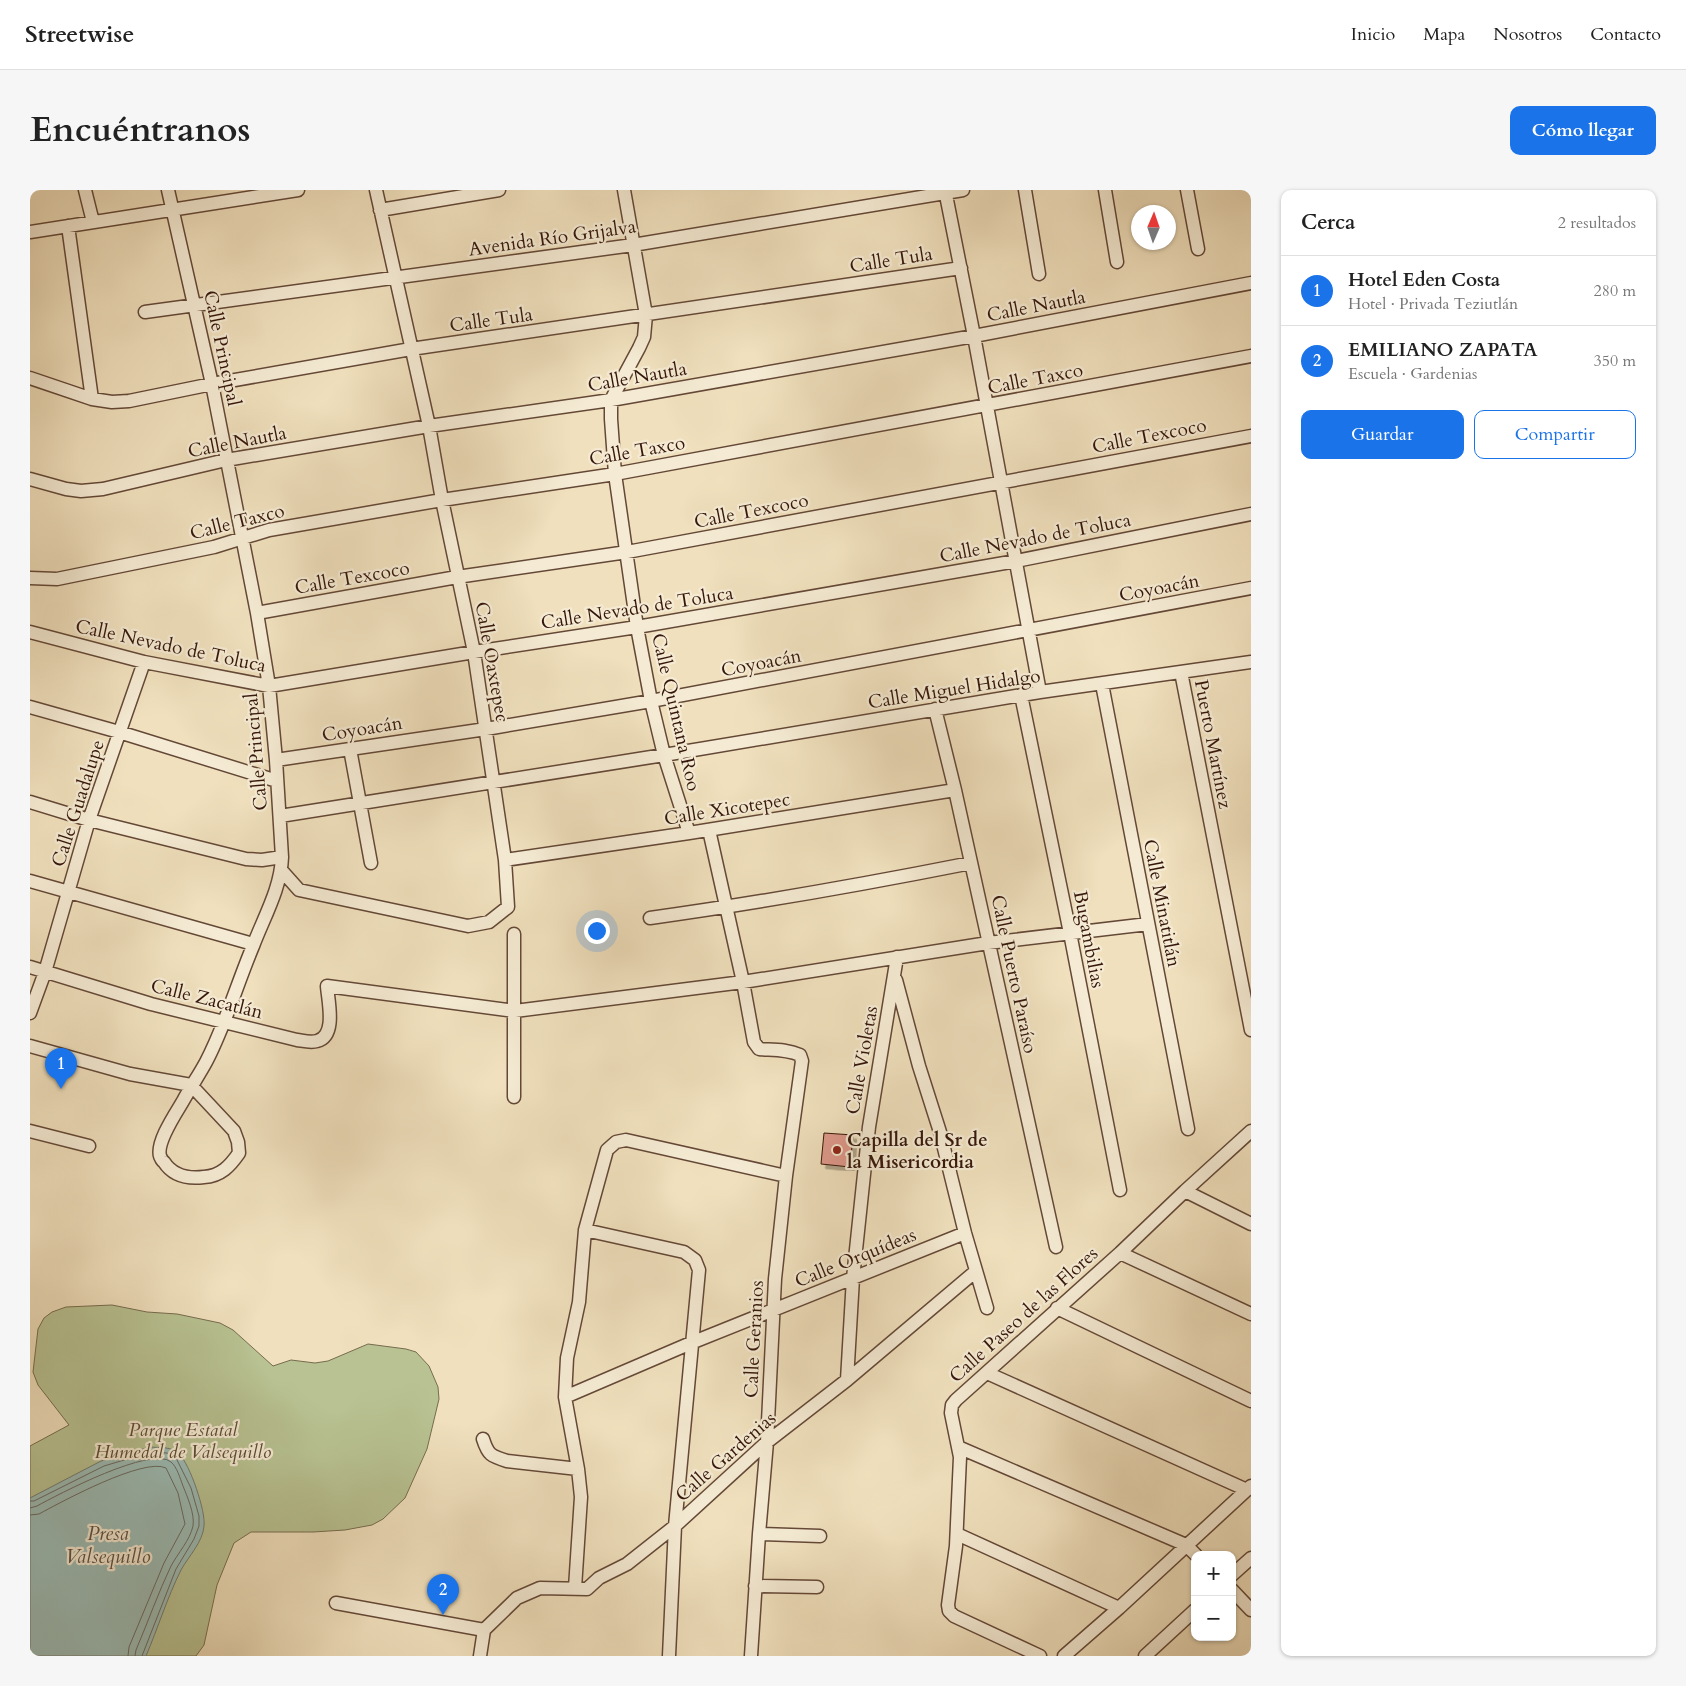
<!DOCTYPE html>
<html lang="es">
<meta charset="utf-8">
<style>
:root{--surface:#fff;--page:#f6f6f6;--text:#222;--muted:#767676;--line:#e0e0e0;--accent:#1a73e8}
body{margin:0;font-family:Cardo,serif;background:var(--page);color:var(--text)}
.controls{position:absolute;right:15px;bottom:15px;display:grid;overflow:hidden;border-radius:10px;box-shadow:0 1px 4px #0004}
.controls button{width:45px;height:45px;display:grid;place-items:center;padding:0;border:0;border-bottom:1px solid var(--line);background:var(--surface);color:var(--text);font:25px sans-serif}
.compass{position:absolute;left:1101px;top:15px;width:45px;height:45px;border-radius:50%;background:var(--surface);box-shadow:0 1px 4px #0004;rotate:2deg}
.you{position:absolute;left:566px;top:740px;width:18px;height:18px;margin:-12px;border:4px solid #fff;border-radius:50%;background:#1a73e8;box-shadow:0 0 0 8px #1a73e833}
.badge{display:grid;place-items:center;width:32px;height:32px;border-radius:50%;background:var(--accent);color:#fff;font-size:16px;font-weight:700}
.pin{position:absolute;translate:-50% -41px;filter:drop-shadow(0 1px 2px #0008)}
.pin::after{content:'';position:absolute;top:26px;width:18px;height:15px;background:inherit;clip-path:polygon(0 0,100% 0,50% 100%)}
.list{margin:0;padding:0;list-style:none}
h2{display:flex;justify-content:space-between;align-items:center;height:65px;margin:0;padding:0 20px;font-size:21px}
h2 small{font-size:16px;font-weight:400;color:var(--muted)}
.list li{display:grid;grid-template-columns:32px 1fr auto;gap:15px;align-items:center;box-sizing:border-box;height:70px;padding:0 20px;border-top:1px solid var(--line)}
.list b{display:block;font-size:19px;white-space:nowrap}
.list p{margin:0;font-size:16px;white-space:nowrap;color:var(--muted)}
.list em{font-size:16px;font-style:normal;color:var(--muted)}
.actions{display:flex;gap:10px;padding:15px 20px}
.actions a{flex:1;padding:11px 0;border:1px solid var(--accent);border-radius:10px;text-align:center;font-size:18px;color:var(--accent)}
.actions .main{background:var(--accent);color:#fff}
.map{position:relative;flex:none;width:1221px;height:1466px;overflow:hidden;border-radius:10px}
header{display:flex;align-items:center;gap:30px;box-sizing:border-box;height:70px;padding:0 25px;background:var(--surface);border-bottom:1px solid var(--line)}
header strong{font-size:24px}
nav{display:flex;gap:28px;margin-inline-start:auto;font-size:18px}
.intro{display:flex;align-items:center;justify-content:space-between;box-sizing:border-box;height:120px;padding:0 30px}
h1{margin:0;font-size:35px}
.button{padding:12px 22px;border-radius:10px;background:var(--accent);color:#fff;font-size:18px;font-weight:700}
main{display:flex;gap:30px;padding:0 30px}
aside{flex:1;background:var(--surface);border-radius:10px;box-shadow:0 1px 4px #0004}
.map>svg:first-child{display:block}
.green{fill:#b8c292;stroke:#766c4e}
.water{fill:#9bbcb6;stroke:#727a71}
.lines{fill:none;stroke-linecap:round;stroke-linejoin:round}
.shore{stroke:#686960;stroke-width:1}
.building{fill:#e0998c;stroke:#35160a;filter:url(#shadow)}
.minor-casing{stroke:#644837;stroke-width:15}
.minor{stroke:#f5ebd4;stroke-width:12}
.poi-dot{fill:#8f2418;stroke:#f5ebd4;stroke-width:2}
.labels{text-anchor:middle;stroke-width:4.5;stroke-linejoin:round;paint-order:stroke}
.street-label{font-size:19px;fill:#35160a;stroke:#f5ebd4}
.poi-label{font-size:19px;font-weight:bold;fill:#35160a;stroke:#f5ebd4;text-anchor:start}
.park-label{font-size:19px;font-style:italic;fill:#5c4a33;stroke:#f5ebd4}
.water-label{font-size:20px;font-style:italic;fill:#595046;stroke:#f5ebd4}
</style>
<header>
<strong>Streetwise</strong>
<nav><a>Inicio</a><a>Mapa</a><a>Nosotros</a><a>Contacto</a></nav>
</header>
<div class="intro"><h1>Encuéntranos</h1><a class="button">Cómo llegar</a></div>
<main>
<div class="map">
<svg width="1221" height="1466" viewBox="0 0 1221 1466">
<defs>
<filter id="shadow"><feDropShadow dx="4.5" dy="4.5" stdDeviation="0" flood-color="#0004"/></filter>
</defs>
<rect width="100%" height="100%" fill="#f0e0bd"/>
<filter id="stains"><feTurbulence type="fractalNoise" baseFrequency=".004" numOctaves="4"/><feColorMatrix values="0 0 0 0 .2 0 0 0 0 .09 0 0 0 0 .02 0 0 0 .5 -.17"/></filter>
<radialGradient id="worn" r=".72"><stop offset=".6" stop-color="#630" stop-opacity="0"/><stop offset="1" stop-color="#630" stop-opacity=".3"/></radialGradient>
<path class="green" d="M82,1115L117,1122L147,1124L190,1133L203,1140L243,1176L261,1170L285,1173L298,1171L338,1154L376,1159L386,1162L399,1176L408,1197L409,1209L397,1259L375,1308L353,1329L342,1335L315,1340L283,1342H221L204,1353L187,1395L174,1455L166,1466H0V1256L39,1235L8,1195L3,1182L8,1139L14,1128L22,1122L36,1117Z"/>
<path class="water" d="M120,1257C129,1258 142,1256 149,1264C160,1274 176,1322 174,1336C173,1352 158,1367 151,1380C137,1408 128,1438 116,1466H0V1308L71,1271Z"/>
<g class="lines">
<path class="shore" d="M0,1311H4L74,1276L121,1262L137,1263L146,1268L161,1298L169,1326V1336L164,1349L146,1379L112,1466
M0,1318L7,1316C27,1305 122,1255 141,1272C147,1277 150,1288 153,1296C157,1306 165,1324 163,1336C160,1350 148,1363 141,1376C128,1403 118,1432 106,1460L105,1466
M0,1325L9,1324C31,1312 114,1267 136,1278L148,1303L155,1334L134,1373L99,1457L98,1466"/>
</g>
<path class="building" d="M794,943L823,945L820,977L791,974Z"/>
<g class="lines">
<defs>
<path id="minor" d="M55,0L63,32
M594,0L616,125L614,147L609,158L581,210V229L585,284L607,437L621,511L634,565L659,643
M915,0L944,146L1010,502
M995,0L1009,84
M1075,0L1087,72
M1157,0L1168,59
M350,20L469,0
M38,36L62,209
M0,42L268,0
M115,122L603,55L933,0
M0,188L62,209L82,212L99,211L182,194L381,159L931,78
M0,289L36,299L51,301L73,299L196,270L399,236L581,210L944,146L1221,93
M0,388L27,389L184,357L239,340L412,310L585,284L1221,166
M227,423L427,387L597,362L1221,246
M0,442L114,472L239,496L444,462L607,437L986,371L1221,324
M1151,482L1221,840
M1072,494L1158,939
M991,505L1040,743L1090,1000
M0,517L89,542L247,591
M905,519L925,600L1026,1057
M320,559L341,673
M246,570L456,539L621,511L1221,398
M0,612L59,630L216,669L232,670L252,667
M250,626L634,565L1010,502L1221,472
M679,640L713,792L724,852L729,859C743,860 757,859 770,865L772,871L756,986L745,1089L737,1252L729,1344L721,1466
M475,670L659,643L925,600
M252,681L269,700L438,736L459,732L478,717L475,670L444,462L412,310L399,236L346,0
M0,691L223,754
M620,728C728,713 835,694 941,673
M0,777L121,814L267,850C274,851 281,853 287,851C307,846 298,811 297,796L485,821L713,792L958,753L1118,734
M866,790L889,876L910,942L935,1043L957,1118
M0,823L15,782L59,630L114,472
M0,856L100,884L161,895L204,941L208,952L209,963C200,976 191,986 174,987C158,989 143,986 134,972C133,972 130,967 130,966C126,952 146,923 153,911C160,898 169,885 176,872C195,836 207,794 223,756C234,727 251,698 252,667L246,570L239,496L227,423L182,194L138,0
M484,907V744
M0,941L59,956
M1155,1001L1221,1034
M555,1040L654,1062L665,1070L669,1080L645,1336L639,1466
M1090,1063L1221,1124
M1027,1118L1221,1211
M957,1183L1217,1300
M817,1190L823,1088L839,937L867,767
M535,1207L661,1153L935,1043
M453,1249C458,1265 461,1266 477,1271L548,1279
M928,1257L1156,1355L1166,1365
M729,1344L790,1346
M927,1344L1089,1418
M1202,1385L1221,1368
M725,1396L787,1397
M545,1398L551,1307L548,1279L535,1207L537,1168L549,1112L555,1040L577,960L586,952L596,950L756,986
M1202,1400L1221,1420
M306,1413L454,1440
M454,1440L487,1408L510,1398L557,1399L569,1388L597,1374L645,1336L737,1252L817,1190L946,1081
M450,1466L454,1440
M1010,1466L924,1426L919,1421L918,1415L926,1356L930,1267L921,1223L922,1215L926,1210L1090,1063L1155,1001L1221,941
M1034,1466L1089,1418L1221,1296
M1115,1466L1165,1420"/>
</defs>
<use href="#minor" class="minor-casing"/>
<use href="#minor" class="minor"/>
</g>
<circle class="poi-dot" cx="807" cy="960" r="5"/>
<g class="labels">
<g class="street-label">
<text transform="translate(522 47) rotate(-8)" y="7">Avenida Río Grijalva</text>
<text transform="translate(861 69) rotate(-9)" y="7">Calle Tula</text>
<text transform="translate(1006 115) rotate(-11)" y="7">Calle Nautla</text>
<text transform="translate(461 129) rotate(-8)" y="7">Calle Tula</text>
<text transform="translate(193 158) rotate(78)" y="7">Calle Principal</text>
<text transform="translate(607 186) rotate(-10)" y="7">Calle Nautla</text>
<text transform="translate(1005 188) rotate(-11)" y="7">Calle Taxco</text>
<text transform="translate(1119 245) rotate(-11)" y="7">Calle Texcoco</text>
<text transform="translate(207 251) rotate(-11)" y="7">Calle Nautla</text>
<text transform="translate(607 260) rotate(-10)" y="7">Calle Taxco</text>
<text transform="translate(721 320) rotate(-11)" y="7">Calle Texcoco</text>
<text transform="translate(207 331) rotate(-14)" y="7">Calle Taxco</text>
<text transform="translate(1005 347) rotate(-11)" y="7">Calle Nevado de Toluca</text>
<text transform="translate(322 387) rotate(-10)" y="7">Calle Texcoco</text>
<text transform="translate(1129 397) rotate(-11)" y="7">Coyoacán</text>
<text transform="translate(607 417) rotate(-9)" y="7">Calle Nevado de Toluca</text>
<text transform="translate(141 455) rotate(12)" y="7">Calle Nevado de Toluca</text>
<text transform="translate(463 472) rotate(80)" y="7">Calle Oaxtepec</text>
<text transform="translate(731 472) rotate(-11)" y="7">Coyoacán</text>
<text transform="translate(924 498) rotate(-9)" y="7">Calle Miguel Hidalgo</text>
<text transform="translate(647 522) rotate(77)" y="7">Calle Quintana Roo</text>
<text transform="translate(332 538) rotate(-9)" y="7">Coyoacán</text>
<text transform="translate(1184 554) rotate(79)" y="7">Puerto Martínez</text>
<text transform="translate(225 562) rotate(-95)" y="7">Calle Principal</text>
<text transform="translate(47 613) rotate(-72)" y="7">Calle Guadalupe</text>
<text transform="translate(697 618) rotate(-9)" y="7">Calle Xicotepec</text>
<text transform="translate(1133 713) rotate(79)" y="7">Calle Minatitlán</text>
<text transform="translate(1060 749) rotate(79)" y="7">Bugambilias</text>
<text transform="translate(985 784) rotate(78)" y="7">Calle Puerto Paraíso</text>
<text transform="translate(177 808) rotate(14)" y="7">Calle Zacatlán</text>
<text transform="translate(831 870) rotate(-80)" y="7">Calle Violetas</text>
<text transform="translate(825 1067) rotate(-22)" y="7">Calle Orquídeas</text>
<text transform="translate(993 1124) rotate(-42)" y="7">Calle Paseo de las Flores</text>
<text transform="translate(723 1149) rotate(-87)" y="7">Calle Geranios</text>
<text transform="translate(695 1266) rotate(-41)" y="7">Calle Gardenias</text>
</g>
<g class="poi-label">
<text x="817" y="956">Capilla del Sr de<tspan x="817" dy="22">la Misericordia</tspan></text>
</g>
<g class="park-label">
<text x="153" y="1246">Parque Estatal<tspan x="153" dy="22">Humedal de Valsequillo</tspan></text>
</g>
<g class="water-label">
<text x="78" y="1350">Presa<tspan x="78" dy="23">Valsequillo</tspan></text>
</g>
</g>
<rect width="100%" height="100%" filter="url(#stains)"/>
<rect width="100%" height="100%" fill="url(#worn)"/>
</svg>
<div class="controls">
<button>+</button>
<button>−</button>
</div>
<svg class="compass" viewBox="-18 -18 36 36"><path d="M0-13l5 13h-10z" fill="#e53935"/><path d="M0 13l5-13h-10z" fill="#767676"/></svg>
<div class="you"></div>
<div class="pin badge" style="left:31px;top:899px">1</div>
<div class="pin badge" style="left:413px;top:1425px">2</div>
</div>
<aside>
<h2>Cerca<small>2 resultados</small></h2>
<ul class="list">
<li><span class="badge">1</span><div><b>Hotel Eden Costa</b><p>Hotel · Privada Teziutlán</p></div><em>280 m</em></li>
<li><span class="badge">2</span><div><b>EMILIANO ZAPATA</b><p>Escuela · Gardenias</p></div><em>350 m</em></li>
</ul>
<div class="actions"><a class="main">Guardar</a><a>Compartir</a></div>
</aside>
</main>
